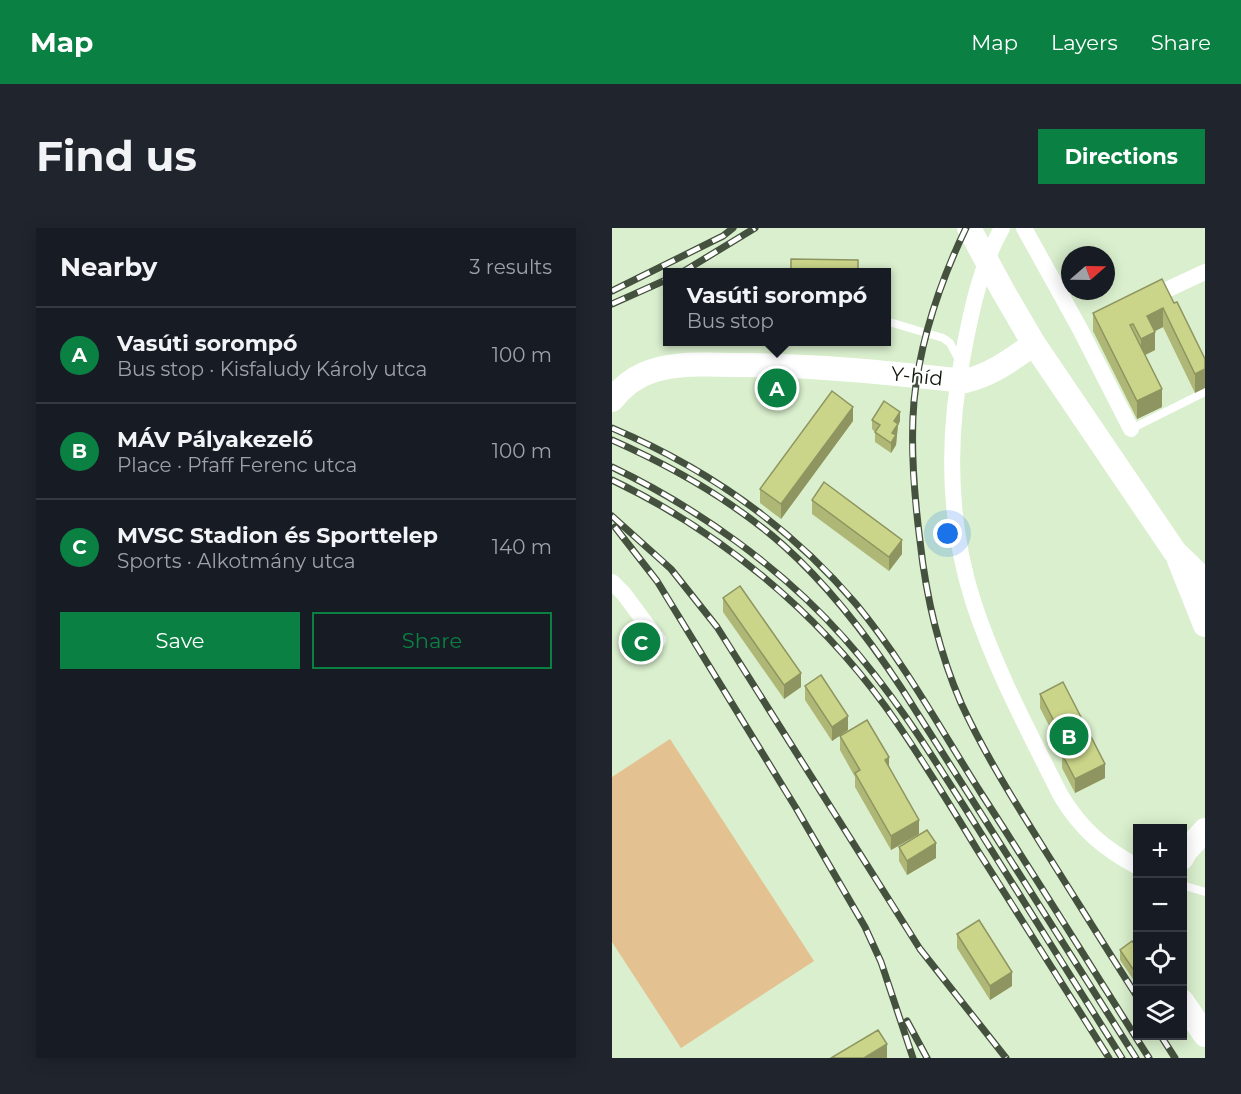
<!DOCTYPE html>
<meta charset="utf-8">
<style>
:root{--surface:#171b24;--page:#20242c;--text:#f1f3f6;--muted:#9ea1a6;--line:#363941;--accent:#0b8043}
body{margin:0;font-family:Montserrat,sans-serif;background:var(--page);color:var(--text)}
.controls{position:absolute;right:18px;bottom:18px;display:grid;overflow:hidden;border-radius:0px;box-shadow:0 3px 15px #0003}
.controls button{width:54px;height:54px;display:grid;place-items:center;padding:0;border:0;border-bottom:2px solid var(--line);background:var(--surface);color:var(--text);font:30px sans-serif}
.compass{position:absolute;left:449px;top:18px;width:54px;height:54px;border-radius:50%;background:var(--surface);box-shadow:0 3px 15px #0003;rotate:70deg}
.you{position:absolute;left:336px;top:306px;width:21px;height:21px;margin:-15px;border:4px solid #fff;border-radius:50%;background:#1a73e8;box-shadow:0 0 0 9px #1a73e833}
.badge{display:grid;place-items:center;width:39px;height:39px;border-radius:50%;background:var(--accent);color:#fff;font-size:20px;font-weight:700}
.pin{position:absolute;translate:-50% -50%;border:3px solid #fff;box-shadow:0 2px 6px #0006}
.popup{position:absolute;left:51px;top:40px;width:228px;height:78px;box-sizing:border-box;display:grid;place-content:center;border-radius:0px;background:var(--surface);filter:drop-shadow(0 2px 4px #0005);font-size:20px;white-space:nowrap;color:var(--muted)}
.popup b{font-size:22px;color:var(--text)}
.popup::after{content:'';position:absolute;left:50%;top:100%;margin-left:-12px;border:12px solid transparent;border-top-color:var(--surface)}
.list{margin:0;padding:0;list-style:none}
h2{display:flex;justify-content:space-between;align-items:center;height:78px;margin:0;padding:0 24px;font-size:26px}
h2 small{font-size:20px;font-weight:400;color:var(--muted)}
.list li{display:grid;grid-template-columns:39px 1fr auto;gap:18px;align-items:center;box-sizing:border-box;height:96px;padding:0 24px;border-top:2px solid var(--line)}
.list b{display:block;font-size:22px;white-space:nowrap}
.list p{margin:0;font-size:20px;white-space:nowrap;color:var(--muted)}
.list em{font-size:20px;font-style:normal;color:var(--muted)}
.actions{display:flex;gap:12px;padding:18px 24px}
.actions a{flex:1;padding:14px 0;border:2px solid var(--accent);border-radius:0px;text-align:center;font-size:21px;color:var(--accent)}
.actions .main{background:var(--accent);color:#fff}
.icon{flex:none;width:33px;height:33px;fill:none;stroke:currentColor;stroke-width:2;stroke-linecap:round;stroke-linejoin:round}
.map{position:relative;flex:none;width:593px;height:830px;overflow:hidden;border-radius:0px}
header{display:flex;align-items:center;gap:36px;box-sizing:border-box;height:84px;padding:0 30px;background:var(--accent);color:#fff}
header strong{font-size:28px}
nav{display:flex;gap:33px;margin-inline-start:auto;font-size:21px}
.intro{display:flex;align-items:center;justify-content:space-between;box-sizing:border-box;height:144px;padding:0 36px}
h1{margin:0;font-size:42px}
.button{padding:15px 27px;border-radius:0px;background:var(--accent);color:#fff;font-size:21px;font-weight:700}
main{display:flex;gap:36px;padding:0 36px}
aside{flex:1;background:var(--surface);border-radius:0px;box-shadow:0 3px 15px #0003}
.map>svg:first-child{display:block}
.green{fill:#e3c191}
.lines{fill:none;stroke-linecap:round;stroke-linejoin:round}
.lane{stroke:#fff;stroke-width:8}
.street{stroke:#fff;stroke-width:16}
.secondary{stroke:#fff;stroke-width:24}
.rail-casing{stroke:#45513f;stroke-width:7}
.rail{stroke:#fff;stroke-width:4.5;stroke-dasharray:14;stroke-linecap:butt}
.wall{fill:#afb776}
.shaded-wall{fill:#8e9560}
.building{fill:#cbd589;stroke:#8e9560;stroke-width:1.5}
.labels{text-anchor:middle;stroke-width:4.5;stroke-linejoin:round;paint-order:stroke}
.street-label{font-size:20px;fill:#0c1408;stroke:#fff}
</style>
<header>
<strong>Map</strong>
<nav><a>Map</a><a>Layers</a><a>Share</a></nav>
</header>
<div class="intro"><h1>Find us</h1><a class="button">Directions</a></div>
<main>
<aside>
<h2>Nearby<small>3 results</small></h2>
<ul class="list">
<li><span class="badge">A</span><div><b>Vasúti sorompó</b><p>Bus stop · Kisfaludy Károly utca</p></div><em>100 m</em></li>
<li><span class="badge">B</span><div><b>MÁV Pályakezelő</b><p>Place · Pfaff Ferenc utca</p></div><em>100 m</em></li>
<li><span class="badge">C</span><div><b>MVSC Stadion és Sporttelep</b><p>Sports · Alkotmány utca</p></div><em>140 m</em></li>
</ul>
<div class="actions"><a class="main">Save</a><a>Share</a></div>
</aside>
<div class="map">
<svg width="593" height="830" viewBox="0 0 593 830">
<rect width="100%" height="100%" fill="#d9efcd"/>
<path class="green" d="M58,511L202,733L69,820L0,714V549Z"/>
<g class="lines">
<path class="lane" d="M274,93L331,110L338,115L347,132
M519,201L593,164
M570,657L593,664"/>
<path class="street" d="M390,0C369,37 360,80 352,121C335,205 335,291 361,373C383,441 417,504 449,568C469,601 491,620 526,639
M412,0L468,101L519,201
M535,71L593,44
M0,354L12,366L46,412"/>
<path class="secondary" d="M357,0L391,63L422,116L563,324L593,353
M0,172C10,159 24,148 40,143C67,134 98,137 126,137C203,137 278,145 353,153C380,147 400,131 422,116
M567,332L593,397
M570,630L573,624L593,602
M570,773L593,807"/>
<defs>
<path id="rail" d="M354,0C328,54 308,113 302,173C298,220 302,266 308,313C314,368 327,424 349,475C373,527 404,576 434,624C465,673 495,722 526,770
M69,45L143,0
M0,63L111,8L121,0
M0,76L56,51
M0,200C94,240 178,298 244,376C292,434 329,502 369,565C426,653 481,742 537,830
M0,212C61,239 121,273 171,317C218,359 256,409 290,461L524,830
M0,239C84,279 170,340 232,410C284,468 324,534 365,599C413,676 462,753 510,830
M0,252C107,303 203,382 273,478C307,525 336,574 366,623C410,692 453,761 497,830
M0,288L59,341L105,399L308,721L394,830
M3,299L45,353L184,580L253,699L269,734L301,830
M295,793L315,830
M549,808L563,830"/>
</defs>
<use href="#rail" class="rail-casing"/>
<use href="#rail" class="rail"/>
</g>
<path class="wall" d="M562,75L593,131L583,165L551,99L543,103V122L533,127L550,179L525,191L481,103V85Z
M260,192L288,193L286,197L284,217L279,225L263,214V204L260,201Z
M241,193L169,291L148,275V261Z
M200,272L290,326L277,343L200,286Z
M111,370L189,459L172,471L111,384Z
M193,458L236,502L220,513L193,472Z
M428,466L493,550L463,565L450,540V526L451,525L428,480Z
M228,508L277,539L307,606L279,622L243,559V549L228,522Z
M287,619L324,630L295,647L287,633Z
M345,706L400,758L378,772L345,720Z
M525,720V757L508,732V722Z"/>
<path class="shaded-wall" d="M551,80V99L535,107V88Z
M543,104V122L529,129V111Z
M593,141V160L583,165V146Z
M550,161V179L525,191V173Z
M241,179V193L169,291V276Z
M288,184V193L286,197L284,217L279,225V215L282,193Z
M290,312V326L277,343V329Z
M189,445V459L172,471V457Z
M236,488V502L220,513V499Z
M277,529V544L273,532Z
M493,536V550L463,565V551Z
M307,592V606L279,622V608Z
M324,615V630L295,647V633Z
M400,744V758L378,772V758Z
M275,816V830H252Z"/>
<path class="building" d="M179,31L246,32V45H179Z
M550,51L562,75L565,74L593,131V141L583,146L551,80L535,88L543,104L529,111L521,96L518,97L550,161L525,173L481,85Z
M220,163L241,179L169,276L148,261Z
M272,173L288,184L282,193L286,196L280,205L284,207L279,215L263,204L268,197L260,192Z
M212,254L290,312L277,329L200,272Z
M128,358L189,445L172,457L111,370Z
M209,447L236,488L220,499L193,458Z
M451,454L493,536L463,551L450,526L457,522L428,466Z
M255,492L277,529L273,532L307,592L279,608L243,545L248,542L228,508Z
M315,602L324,615L295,633L287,619Z
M367,692L400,744L378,758L345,706Z
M520,713L525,720V747L508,722Z
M266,802L275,816L252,830H219Z"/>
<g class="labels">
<g class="street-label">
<text transform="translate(305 148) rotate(6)" y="7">Y-híd</text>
</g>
</g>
</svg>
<div class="controls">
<button>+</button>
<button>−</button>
<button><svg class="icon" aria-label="locate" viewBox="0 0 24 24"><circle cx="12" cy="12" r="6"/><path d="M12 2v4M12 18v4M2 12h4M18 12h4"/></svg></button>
<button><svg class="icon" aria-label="layers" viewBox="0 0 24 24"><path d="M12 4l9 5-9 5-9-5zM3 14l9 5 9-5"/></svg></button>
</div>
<svg class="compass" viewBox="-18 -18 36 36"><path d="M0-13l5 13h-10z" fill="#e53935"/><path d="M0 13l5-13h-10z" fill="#9ea1a6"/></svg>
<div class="you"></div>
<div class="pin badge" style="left:165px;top:160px">A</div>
<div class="popup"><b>Vasúti sorompó</b>Bus stop</div>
<div class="pin badge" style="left:457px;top:508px">B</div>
<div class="pin badge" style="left:29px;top:414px">C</div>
</div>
</main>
